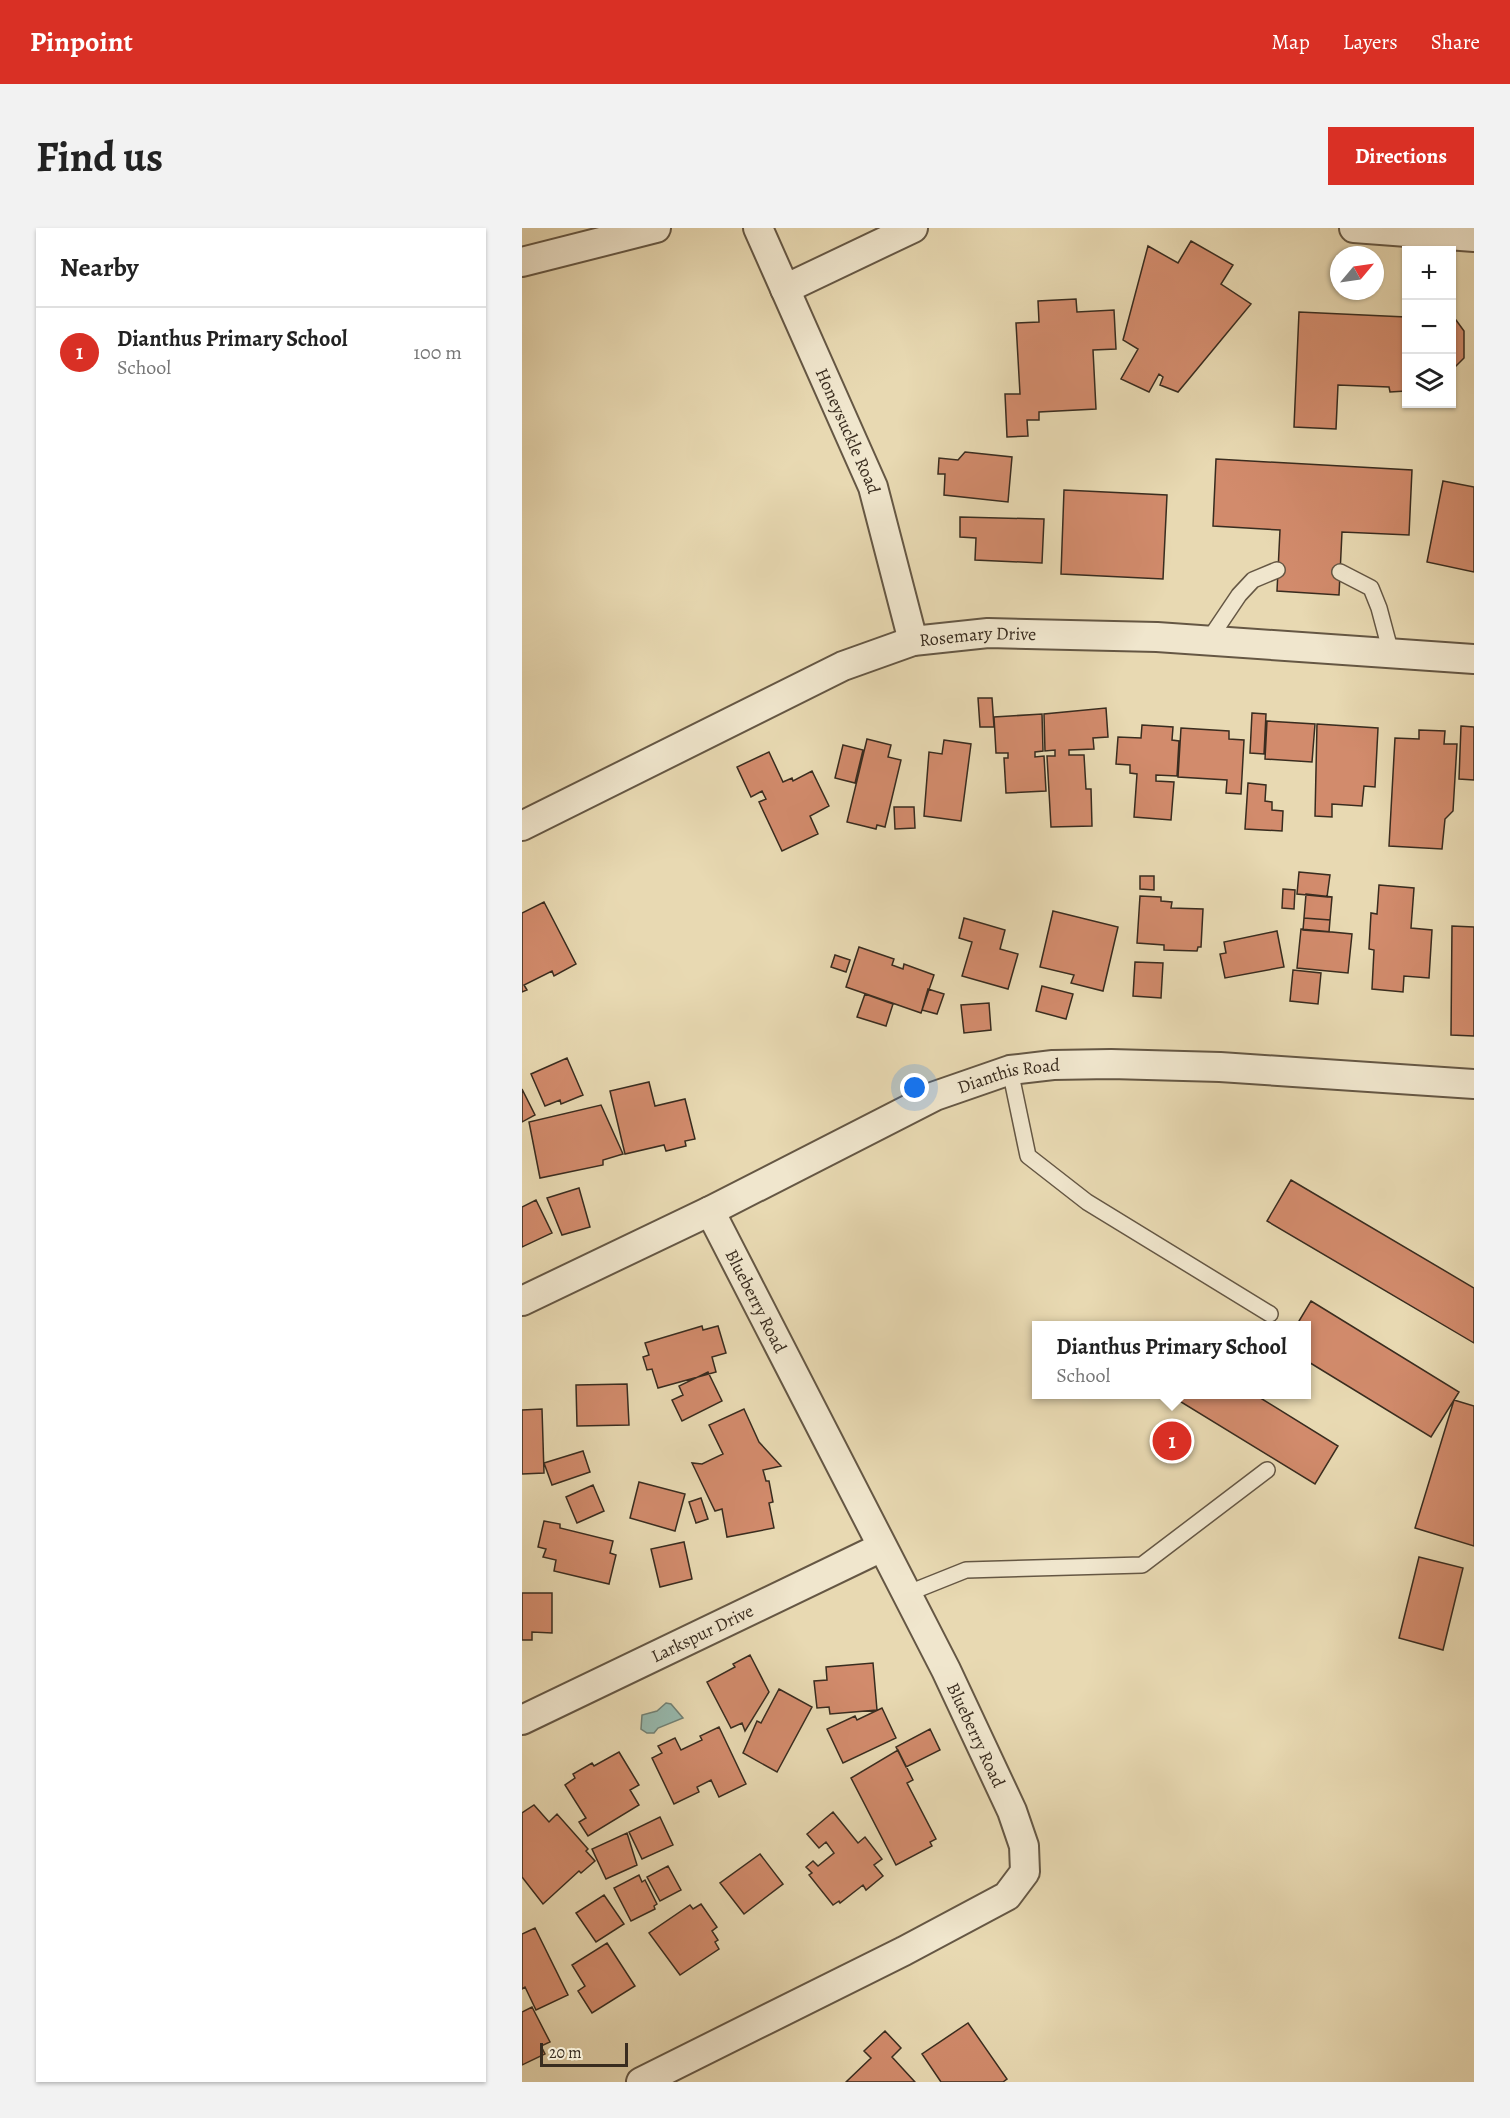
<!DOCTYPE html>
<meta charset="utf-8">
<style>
:root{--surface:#fff;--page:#f2f2f2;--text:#222;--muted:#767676;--line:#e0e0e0;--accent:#d93025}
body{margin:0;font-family:Alegreya,serif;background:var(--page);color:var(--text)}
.controls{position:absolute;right:18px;top:18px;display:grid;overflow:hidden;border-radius:0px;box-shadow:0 2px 4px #0004}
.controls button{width:54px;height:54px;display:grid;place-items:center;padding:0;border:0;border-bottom:2px solid var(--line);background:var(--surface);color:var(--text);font:30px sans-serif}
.compass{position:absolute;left:808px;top:18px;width:54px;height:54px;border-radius:50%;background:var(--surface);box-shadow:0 2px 4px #0004;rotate:61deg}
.scale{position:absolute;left:18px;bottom:15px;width:88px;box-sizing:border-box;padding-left:6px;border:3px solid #392c1f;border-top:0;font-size:16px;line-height:21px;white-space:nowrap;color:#392c1f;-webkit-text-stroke:4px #f0e6cd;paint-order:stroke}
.you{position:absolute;left:393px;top:860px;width:21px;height:21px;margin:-15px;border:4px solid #fff;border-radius:50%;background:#1a73e8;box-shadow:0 0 0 9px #1a73e833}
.badge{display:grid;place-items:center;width:39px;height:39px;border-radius:50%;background:var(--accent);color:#fff;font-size:20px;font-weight:700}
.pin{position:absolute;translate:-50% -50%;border:3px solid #fff;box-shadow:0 2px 6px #0006}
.popup{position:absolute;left:510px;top:1093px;width:279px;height:78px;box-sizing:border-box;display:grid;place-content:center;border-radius:0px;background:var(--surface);filter:drop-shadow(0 2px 4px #0005);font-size:20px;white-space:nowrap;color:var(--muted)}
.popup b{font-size:22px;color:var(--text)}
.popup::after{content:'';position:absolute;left:50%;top:100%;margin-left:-12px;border:12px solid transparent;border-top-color:var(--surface)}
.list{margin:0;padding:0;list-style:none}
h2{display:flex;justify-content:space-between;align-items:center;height:78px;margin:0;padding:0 24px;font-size:26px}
h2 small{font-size:20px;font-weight:400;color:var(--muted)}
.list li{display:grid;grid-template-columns:39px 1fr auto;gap:18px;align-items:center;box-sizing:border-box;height:90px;padding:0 24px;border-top:2px solid var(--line)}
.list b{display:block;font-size:22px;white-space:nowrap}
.list p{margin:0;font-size:20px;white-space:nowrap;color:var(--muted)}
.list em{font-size:20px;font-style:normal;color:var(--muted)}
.icon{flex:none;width:33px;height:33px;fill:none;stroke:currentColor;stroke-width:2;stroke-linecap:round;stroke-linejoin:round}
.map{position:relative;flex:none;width:952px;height:1854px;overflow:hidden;border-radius:0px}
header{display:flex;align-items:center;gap:36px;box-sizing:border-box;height:84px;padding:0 30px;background:var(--accent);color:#fff}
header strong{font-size:28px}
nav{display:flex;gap:33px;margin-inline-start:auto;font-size:21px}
.intro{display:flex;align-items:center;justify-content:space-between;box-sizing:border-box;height:144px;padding:0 36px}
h1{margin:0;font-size:42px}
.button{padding:15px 27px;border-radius:0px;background:var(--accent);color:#fff;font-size:21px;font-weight:700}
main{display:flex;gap:36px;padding:0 36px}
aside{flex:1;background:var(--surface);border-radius:0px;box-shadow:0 2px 4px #0004}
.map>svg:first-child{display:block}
.water{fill:#97baaf;stroke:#718175;stroke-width:1.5}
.building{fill:#d28b6c;stroke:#392c1f;stroke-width:1.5}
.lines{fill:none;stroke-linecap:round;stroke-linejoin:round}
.service-casing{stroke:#655744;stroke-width:18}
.minor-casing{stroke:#655744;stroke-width:32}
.service{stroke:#f0e6cd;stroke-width:15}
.minor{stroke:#f0e6cd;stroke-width:28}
.labels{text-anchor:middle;stroke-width:4.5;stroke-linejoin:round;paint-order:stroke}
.street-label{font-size:18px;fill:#392c1f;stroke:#f0e6cd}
</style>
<header>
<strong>Pinpoint</strong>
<nav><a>Map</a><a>Layers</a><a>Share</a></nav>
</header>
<div class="intro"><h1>Find us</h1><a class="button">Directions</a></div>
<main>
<aside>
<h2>Nearby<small></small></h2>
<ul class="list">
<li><span class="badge">1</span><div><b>Dianthus Primary School</b><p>School</p></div><em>100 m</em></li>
</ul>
</aside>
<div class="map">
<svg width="952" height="1854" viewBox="0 0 952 1854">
<rect width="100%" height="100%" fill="#e8d9b2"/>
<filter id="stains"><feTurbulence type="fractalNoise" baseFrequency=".00333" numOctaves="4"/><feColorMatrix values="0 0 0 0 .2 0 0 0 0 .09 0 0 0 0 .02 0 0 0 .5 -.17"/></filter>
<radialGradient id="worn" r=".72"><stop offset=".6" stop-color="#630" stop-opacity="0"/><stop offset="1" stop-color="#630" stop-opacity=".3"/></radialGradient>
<path class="water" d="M144,1475L149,1476L161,1490L136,1500L132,1505H125L119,1501L120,1487L135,1483Z"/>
<path class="building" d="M669,13L711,37L699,56L729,76L656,164L638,157L641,149L637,146L627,164L599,151L616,121L601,112L626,18L656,35Z
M554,71L555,84L592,82L594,121L571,122L574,181L517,184V192H505L506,208L485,209L483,166H498L494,95L517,94L516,73Z
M777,84L884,89V163L868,164L867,159L816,157L814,201L772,199Z
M930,91L934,92L942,103V130L930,142Z
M443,224L490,229L486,274L422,267L423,246H416L417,230L436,232Z
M694,231L890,242L887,307L820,304L817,367L755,363L758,302L691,298Z
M921,253L952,259V344L905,334Z
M542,262L645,267L641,351L539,346Z
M438,289L522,291L520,335L453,332L454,310L438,309Z
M456,470H470L472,499H458Z
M584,480L586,509L571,510L572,521L547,522V527H562L564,561H569L570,598L529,599L525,528H533V522L523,523L522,486Z
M730,485L744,486L742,526L728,525Z
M520,486L521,523L513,524V529L522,528L524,563L484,565L482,530H486V525H474L472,489Z
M745,493L793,496L790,534L743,531Z
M795,496L856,500L853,559L842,558L840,578L810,576V589L793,588Z
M620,497L651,499L650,512L657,513L655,548L634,547V553L652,554L649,592L612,589L615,546L608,545V537L594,536L596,509L619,510Z
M939,498L952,499V552L937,551Z
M659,500L707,503V511L722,512L719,566L704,565L705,552L656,549Z
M897,502L923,503L922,516H935L931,583L923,591L920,621L867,618L873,510L897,511Z
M345,511L369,517L366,529L379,532L363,599L355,597L354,601L325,594Z
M422,512L449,516L439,593L402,588L407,524L420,526Z
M321,517L341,522L333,555L313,550Z
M247,524L261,554L270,550L271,553L290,543L307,578L288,588L296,606L260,623L237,574L244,571L240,563L229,569L215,539Z
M726,555L744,557L743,573L750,574V582L761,583L760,603L723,601Z
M372,579H392L393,600L373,601Z
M777,644L808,647L805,669L775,666Z
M618,648H632V662L618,661Z
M857,657L892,660L889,700L910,702L907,750L882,748L881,764L850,761L852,722L847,721L849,685L855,686Z
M761,661L773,662L772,681L760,680Z
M784,666L810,669L808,692L782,690Z
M618,668L639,669V673L650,674L649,680L681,681L679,719H676L675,723L642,722V717L615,715Z
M22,674L54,736L32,748L30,743L2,757L5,762L0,764V685Z
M531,683L596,699L581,763L549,755L552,747L518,739Z
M442,690L483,702L478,721L496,726L486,761L440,748L450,714L437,710Z
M782,690L808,692L807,704L781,702Z
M930,698L952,699V808L929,807Z
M779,701L830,706L826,745L775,740Z
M755,703L762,739L703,750L698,726L704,725L702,714Z
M337,719L372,731L370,737L381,741L382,736L412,747L399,785L324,759Z
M313,727L328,732L324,744L309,739Z
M613,734L641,735L639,770L611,768Z
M771,742L799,745L796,776L768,773Z
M520,758L551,766L544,791L514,783Z
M406,761L422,766L415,786L400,782Z
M343,766L371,776L364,798L335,789Z
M467,775L469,802L442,805L439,777Z
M45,830L61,867L39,876L38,872L23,878L9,846Z
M127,854L133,878L163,871L173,911L163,913L164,918L144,923L142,917L103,926L88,863Z
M0,861L13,887L0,894Z
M79,877L101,926L81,932V937L18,950L7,894Z
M769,952L952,1060V1115L745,993Z
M57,960L68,999L40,1007L25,970Z
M14,972L30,1005L0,1019V979Z
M789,1073L937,1164L909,1209L785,1133V1098H774Z
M180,1098L181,1102L196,1098L204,1125L190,1129L194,1144L136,1160L130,1141L125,1142L121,1129L127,1127L123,1115Z
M186,1144L200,1173L160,1193L150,1172L161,1167L157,1158Z
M105,1156L107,1197L55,1198L54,1157Z
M646,1166H732L816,1218L793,1256Z
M932,1172L952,1178V1318L893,1300Z
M20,1181L22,1245L0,1246V1182Z
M222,1181L237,1214L259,1238L241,1242L244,1253H247L251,1274L247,1275L252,1300L205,1309L200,1281L193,1283L170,1235L180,1236L201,1226L187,1197Z
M61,1223L68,1244L30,1257L22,1235Z
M117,1254L163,1266L153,1303L108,1290Z
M71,1257L82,1283L55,1295L44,1269Z
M179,1270L186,1291L174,1295L167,1274Z
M22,1293L38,1296V1300L91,1313L88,1325L94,1327L87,1356L32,1343L34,1332L21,1329L24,1321L16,1319Z
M162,1314L170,1351L138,1359L129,1321Z
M897,1329L941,1340L921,1422L877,1410Z
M0,1365H30V1405L10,1404V1412H0Z
M228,1427L247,1464L223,1503L220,1495L209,1500L185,1454L213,1439L211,1436Z
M351,1435L355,1482L308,1486L307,1479L295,1480L292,1453L305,1452L304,1439Z
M257,1461L290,1479L255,1544L221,1525L235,1493L239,1495Z
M360,1480L374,1510L321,1535L305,1501L333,1488L335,1492Z
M197,1499L224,1556L197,1569L189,1552L175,1559L177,1564L152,1576L130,1530L140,1525L136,1518L153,1510L159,1522L180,1512L178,1508Z
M408,1501L418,1522L384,1539L374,1519Z
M376,1522L391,1552L385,1555L414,1611L408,1614L410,1618L374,1637L329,1550Z
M97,1524L117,1557L108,1562L117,1577L66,1608L57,1594L64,1590L43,1557L53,1550L51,1546L70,1535L72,1538Z
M12,1577L27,1594L35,1586L66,1621L64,1623L73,1633L59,1645L57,1643L21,1676L0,1649V1585Z
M311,1584L336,1615L343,1609L360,1631L352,1637L361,1648L344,1662L341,1657L318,1675L317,1673L311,1677L287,1647L290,1645L284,1639L291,1633L296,1638L312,1625L304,1614L297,1620L285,1606Z
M138,1589L151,1617L120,1631L107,1604Z
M105,1605L115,1637L84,1651L70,1621Z
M238,1626L261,1656L222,1686L198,1655Z
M146,1638L159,1662L138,1673L125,1649Z
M117,1647L120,1654L123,1652L135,1676L132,1678L133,1681L109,1693L92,1660Z
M82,1667L102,1696L74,1714L54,1685Z
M179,1676L195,1699L190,1703L196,1712L193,1714L197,1721L158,1747L127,1705L168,1677L171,1681Z
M13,1700L46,1767L14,1782L3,1759L0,1761V1706Z
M85,1715L113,1758L70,1785L56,1763L63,1758L50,1737Z
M10,1779L28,1814L19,1818L23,1826L0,1837V1784Z
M446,1795L485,1851L481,1854H419L400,1826Z
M363,1803L379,1820L370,1829L393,1854H324L349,1830L342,1823Z"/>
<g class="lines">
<defs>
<path id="service" d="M818,344L849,360L857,380L869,425
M686,413L717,367L731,352L755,342
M488,842L506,928L565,974L748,1086
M384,1366L444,1342L620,1337L745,1242"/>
<g id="minor">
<path id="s1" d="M236,0L351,259L391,413"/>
<path d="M832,0L952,9"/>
<path d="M0,34L134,0"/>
<path d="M263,61L391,0"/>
<path id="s2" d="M0,598L321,438L391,413L466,405L635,409L952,431"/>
<path id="s3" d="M0,1073L188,983L413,868L488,842L531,837L589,836L698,839L952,856"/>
<path id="s4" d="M0,1492L360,1319"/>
<path d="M119,1854L382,1723L485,1668L503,1644L502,1618L490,1583L424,1442L188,983"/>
</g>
</defs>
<use href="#service" class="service-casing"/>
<use href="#minor" class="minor-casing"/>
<use href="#service" class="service"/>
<use href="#minor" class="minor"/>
</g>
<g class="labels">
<g class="street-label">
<text dy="6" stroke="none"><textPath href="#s1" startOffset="222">Honeysuckle Road</textPath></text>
<text dy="6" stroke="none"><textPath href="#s2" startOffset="498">Rosemary Drive</textPath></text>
<text dy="6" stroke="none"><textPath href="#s3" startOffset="538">Dianthis Road</textPath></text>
<text transform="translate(234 1073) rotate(63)" y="6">Blueberry Road</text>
<text dy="6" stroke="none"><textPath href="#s4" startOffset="200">Larkspur Drive</textPath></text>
<text transform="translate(454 1507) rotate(65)" y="6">Blueberry Road</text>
</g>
</g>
<rect width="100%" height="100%" filter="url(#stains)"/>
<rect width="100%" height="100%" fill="url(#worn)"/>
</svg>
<div class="controls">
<button>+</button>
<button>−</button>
<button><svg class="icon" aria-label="layers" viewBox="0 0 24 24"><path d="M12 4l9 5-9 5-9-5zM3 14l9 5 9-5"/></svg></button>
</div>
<svg class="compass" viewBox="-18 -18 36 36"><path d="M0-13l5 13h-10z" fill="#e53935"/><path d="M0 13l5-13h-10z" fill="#767676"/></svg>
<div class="scale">20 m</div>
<div class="you"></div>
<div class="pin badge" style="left:650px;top:1213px">1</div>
<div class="popup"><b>Dianthus Primary School</b>School</div>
</div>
</main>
